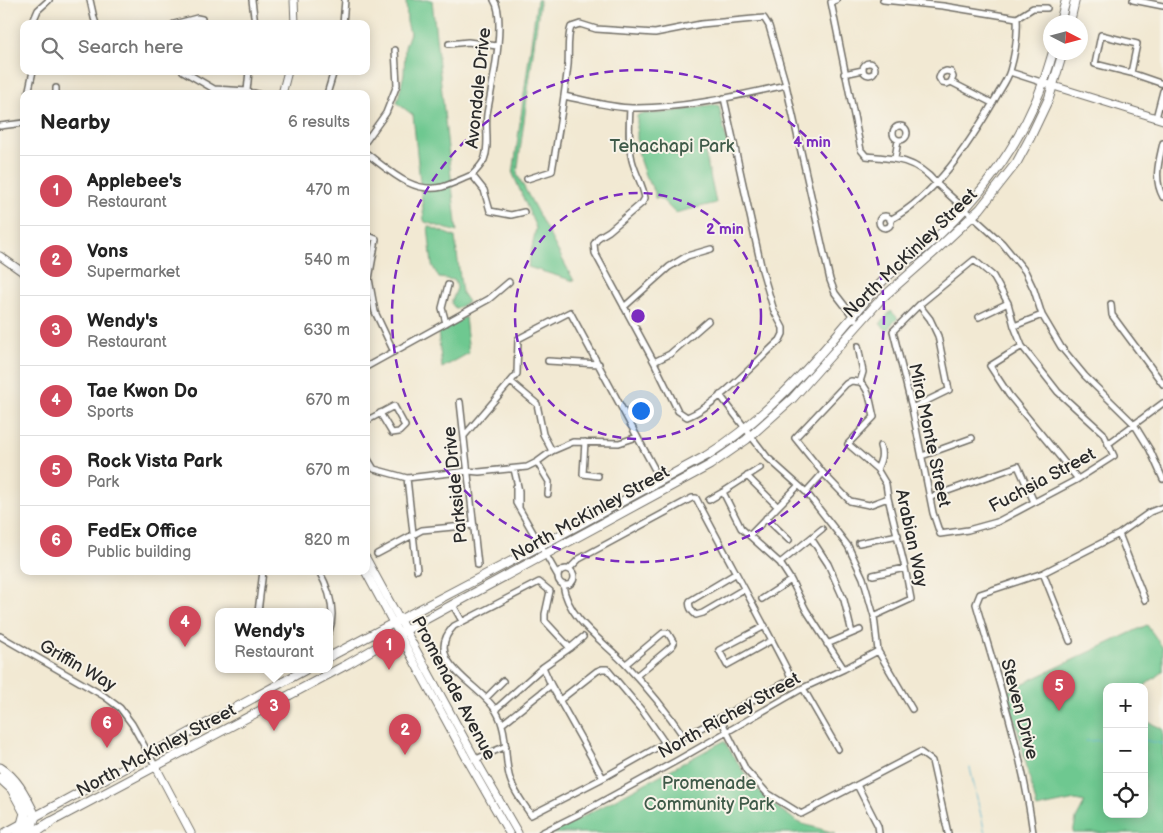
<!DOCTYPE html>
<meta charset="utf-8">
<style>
:root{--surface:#fff;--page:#f2f2f2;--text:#222;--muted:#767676;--line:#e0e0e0;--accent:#d1495b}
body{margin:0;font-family:"Balsamiq Sans",sans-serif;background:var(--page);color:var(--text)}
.controls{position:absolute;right:15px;bottom:15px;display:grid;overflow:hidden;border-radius:10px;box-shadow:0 2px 12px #0003}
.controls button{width:45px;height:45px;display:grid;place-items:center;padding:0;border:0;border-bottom:1px solid var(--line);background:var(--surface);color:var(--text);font:25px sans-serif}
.compass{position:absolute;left:1043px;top:15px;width:45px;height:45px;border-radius:50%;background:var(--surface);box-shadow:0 2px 12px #0003;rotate:96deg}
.you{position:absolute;left:640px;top:410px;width:18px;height:18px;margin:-12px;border:4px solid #fff;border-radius:50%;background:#1a73e8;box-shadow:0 0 0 8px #1a73e833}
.badge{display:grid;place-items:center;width:32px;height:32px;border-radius:50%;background:var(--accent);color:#fff;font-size:16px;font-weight:700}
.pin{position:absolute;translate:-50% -41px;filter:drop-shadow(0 1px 2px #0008)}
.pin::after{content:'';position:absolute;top:26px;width:18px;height:15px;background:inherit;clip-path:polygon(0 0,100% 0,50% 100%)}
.popup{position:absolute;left:215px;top:608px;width:118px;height:65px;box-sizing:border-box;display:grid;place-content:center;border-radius:10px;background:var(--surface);filter:drop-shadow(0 1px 4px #0005);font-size:16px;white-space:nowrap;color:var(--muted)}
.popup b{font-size:19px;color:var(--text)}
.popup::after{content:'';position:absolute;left:50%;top:100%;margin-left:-10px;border:10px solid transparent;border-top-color:var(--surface)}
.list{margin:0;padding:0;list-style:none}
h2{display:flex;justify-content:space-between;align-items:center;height:65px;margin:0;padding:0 20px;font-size:21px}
h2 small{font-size:16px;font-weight:400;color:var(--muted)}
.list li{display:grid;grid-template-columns:32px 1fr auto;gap:15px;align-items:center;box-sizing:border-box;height:70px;padding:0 20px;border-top:1px solid var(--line)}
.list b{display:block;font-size:19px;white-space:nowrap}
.list p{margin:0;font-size:16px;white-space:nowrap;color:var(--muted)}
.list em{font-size:16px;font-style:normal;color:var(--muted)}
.icon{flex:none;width:28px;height:28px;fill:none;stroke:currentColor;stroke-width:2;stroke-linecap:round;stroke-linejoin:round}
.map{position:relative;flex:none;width:1163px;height:833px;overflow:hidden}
.search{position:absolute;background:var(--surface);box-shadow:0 2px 12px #0003;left:20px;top:20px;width:350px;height:55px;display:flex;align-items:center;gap:12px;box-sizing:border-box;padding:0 18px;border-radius:10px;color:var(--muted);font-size:19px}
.panel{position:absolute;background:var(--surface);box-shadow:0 2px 12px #0003;left:20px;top:90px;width:350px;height:485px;border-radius:10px}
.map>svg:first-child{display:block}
.green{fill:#6ec890;stroke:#4c7a5e}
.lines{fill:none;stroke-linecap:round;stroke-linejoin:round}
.stream{stroke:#50b2cf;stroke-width:1}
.street-casing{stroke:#716e66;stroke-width:8}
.secondary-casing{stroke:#716e66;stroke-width:9}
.primary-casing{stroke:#716e66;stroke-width:10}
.highway-casing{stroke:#716e66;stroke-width:11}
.street{stroke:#fff;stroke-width:5}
.secondary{stroke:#fff;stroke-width:7}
.primary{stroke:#fff;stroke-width:8}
.highway{stroke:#fff;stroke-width:9}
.ring{fill:none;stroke:#7b2cbf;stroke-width:2.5;stroke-dasharray:9 6}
.labels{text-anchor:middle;stroke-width:4;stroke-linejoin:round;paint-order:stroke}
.street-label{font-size:18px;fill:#2b2b2b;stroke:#f7f3e8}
.park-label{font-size:18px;fill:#3f5a49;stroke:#f7f3e8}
.centre{fill:#7b2cbf;stroke:#f7f3e8;stroke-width:2.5}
.ring-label{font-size:15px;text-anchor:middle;font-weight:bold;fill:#7b2cbf;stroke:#f7f3e8;stroke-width:4;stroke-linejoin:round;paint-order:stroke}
</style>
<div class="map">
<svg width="1163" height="833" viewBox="0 0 1163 833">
<rect width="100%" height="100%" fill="#f7f3e8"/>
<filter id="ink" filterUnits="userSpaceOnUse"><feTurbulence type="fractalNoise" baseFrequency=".02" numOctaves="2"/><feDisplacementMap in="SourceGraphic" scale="10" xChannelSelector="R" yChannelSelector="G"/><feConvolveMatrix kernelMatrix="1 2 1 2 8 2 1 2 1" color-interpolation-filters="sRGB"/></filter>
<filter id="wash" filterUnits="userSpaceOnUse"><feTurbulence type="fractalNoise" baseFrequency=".0096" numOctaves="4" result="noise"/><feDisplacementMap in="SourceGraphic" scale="20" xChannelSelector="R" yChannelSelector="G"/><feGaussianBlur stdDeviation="1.12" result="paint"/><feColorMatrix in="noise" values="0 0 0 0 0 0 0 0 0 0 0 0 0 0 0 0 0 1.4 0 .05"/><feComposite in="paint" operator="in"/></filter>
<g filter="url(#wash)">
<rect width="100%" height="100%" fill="#f2e9d3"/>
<path class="green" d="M406,0H432L457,232L425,222L424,220L413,115L397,103L404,74L405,47L410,33L407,22Z
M537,0H540L517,174L574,281L528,267L536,228L513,174Z
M716,105L719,106L728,147L705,152L716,203L675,213L660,198H655V192L646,178L640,161L637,141V116L639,114L662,113Z
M428,226L455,237L462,293L468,302L456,309L451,303L457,288L455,280L439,278L432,265Z
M891,311L898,318L890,326L888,331L880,324Z
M465,317L469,353L442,368L438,332Z
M1147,625L1163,648V671L1143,687H1107V814H1144V720L1163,729V833H1073L1076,819L1085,802L1075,800L1037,808L1018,731L1005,692Z
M724,741L751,783L774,805L799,823L835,833H552Z"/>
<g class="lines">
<path class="stream" d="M1144,740L1163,744
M1086,741L1107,740
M970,768L985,833"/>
</g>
</g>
<g filter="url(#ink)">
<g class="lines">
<defs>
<path id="street" d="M90,0L94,18L96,24
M252,0L255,24
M836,0L831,2L861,150L866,156C894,158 916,159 936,183L1002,243L1025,271L1034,290L1042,315L1061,347L1085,376L1134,424L1150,450L1163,479
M883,0L943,6L1017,18
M1133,0L1163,6
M1017,18L1033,8H1047
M32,24L38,10L49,0
M174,24L197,18L202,19V24
M343,24L345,0
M449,44L468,42L497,46
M863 69a6 6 0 1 1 12 0a6 6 0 1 1-12 0Z
M183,71L214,89L247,91L258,94
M1010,72L1044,83
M1131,73L1137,44L1101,35L1095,64L1131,73L1163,84
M844,74L863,70
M951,82L953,77L951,72L946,71L941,73L939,78L942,83L947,84L951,82L992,103
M56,88V94
M247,91L249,71
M28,94L33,71
M327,94L334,71
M564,96C585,100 612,108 632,108C684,109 736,96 786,85
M630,108C629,125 628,144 632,160C635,173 643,185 645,198L642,203L609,231L599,237L594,244L595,253L654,362L678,411L687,417C716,406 756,362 780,340L783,334V328L774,311L762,270L724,98
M1156,118L1163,91
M0,126L24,123
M893 133a7 7 0 1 1 14 0a7 7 0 1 1-14 0Z
M366,141L386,113L397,85L395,50
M1163,143C1159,161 1153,179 1163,197
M366,153C389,170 412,194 442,187C452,184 462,179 472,175
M895,158L898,140
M472,175C476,171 481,166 484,160C490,146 485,129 487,114C491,90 507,19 494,0
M472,175L484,190L490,211L511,215L524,212
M527,179L552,171C558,136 564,100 568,65C569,53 567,37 571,27L580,24L596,29L655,33L701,24L764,18L769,26L786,85L830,280L835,293L855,319
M879 222a6 6 0 1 1 12 0a6 6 0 1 1-12 0Z
M890,220C936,195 969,144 994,101C999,91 1007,81 1010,71C1015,54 1018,35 1017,18
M366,235L376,239L369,279L375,312L394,352
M974,260L993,276L1008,303L1014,326L1022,346L1058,392L1103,433L1114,456L1078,479L997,522L968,530L940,534L933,513L912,408L893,331L919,305Z
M1111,304L1112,315L1163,384
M624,307L669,267L687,256L711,249
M979,317L1008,303
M446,323L442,308L448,285
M1014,326L1042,315
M858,346L863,372L860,382
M1022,346L990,366L1009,395L1078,479
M548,361L599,364
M654,362L670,354L708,321
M366,367L489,299L509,282
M511,382L537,404L543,434L552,451
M860,382C870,389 871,406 874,417L848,444L877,469L886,484L888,498L905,568L911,599L874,616
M860,382L851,381L846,384L795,438L823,473L850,501L869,505L888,498
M720,395L767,457L806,492L848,546L863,578L874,616L878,651L912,709
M460,402L478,565
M912,408L949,390L938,336L930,319L919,305
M366,421L394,406L405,426L399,432L392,433L380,413
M464,436L517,374L518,339L570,312L654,468
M585,442L583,474L598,476
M1108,444L1163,403
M366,456L374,469L407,478L468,471L479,472L527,467L537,462L552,451L573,442L619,443L637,437
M922,456L972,438
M537,462L549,482L548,494
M760,468L723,492L741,528L780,563L791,580L806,610L844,669
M514,469L519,491V507
M877,469C881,461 883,455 880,446
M747,476L777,506
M407,478L417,570
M516,487V503L558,576
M806,492L823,473
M931,497L1018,466L1034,502
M709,500L723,492
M766,518L789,540
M1119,534L1145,600
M750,535L798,486
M811,538L828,564L844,600L852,633
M859,543L898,535
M377,554L422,530L474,525
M780,563L822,529
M558 577a8 8 0 1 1 16 0a8 8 0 1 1-16 0Z
M319,571C329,589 336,612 329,632
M1043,573L1070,641
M735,574L690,601C688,606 692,612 696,615L703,613L744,589
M873,575L905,568
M563,585C568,620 604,641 626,665C646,686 668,713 684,737L792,679C761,618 728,559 696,498H692L579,559L569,569
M762,599L791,580
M453,605L462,621
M258,612L263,571
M765,626L719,650L727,665L772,640
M0,636L104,696L120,708L132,724L156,767
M827,644L860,630
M626,664L663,633H668L674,643L672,646L636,676
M543,667L551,685L603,778
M803,688L838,749
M486,698L503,681
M560,700L597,671L602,669H607L644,713L665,743L603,778L531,815C523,803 512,789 509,775C504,753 508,731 496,711C482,685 420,661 454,626L539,582L550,591L545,614V621L570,648
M496,709L543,667L570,648L583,637
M720,718L746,770L767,793L801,814L920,752L932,761L948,833
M502,724L551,685
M474,760L506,746
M857,785L878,826L879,833
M541,833L583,812L678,760L803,688L844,669L878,651
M1033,833C1023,755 998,680 976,604L980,594L1043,573L1119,534L1150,512L1163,507"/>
<path id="secondary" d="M294,0L295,24
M1044,83L1163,120
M282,94L288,71
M0,256L24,273
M366,558L476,760L518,833
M365,571L469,763L509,833
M156,767L191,833"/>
<path id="primary" d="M1060,22L1066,0
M1070,22L1075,0
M329,657L540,546L706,456C764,420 809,368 853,316C862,306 870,294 880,284C893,269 912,259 927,246C987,193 1032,130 1053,52
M5,833L305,670
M30,833L348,664L406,630L710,465L746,440L793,398L881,299L932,254L980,209L1017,162L1030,138L1049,98L1063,52"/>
<path id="highway" d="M0,768C18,779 26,798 35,816L32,825L17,833
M0,778L12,789L25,813L22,824
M35,833L51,822"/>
</defs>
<use href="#street" class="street-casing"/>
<use href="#secondary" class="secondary-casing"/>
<use href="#primary" class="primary-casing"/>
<use href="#highway" class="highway-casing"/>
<use href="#street" class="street"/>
<use href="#secondary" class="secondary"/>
<use href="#primary" class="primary"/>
<use href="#highway" class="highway"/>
</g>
</g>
<g class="ring">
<circle cx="638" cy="316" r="123"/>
<circle cx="638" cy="316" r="246"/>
</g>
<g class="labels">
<g class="street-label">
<text transform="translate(478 88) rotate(-84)" y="6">Avondale Drive</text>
<text transform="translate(910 253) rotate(-44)" y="6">North McKinley Street</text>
<text transform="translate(930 435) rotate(78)" y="6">Mira Monte Street</text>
<text transform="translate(1042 480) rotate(-28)" y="6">Fuchsia Street</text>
<text transform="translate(455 485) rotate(-96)" y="6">Parkside Drive</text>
<text transform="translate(590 513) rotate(-29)" y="6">North McKinley Street</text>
<text transform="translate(912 538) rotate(78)" y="6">Arabian Way</text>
<text transform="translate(78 665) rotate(30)" y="6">Griffin Way</text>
<text transform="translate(454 688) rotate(62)" y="6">Promenade Avenue</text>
<text transform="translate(1020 709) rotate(75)" y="6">Steven Drive</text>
<text transform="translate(729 715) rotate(-29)" y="6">North Richey Street</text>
<text transform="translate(156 750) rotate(-28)" y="6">North McKinley Street</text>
</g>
<g class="park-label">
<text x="672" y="152">Tehachapi Park</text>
<text x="709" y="789">Promenade<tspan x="709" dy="21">Community Park</tspan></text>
</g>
</g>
<circle cx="638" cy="316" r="8" class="centre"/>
<g class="ring-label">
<text x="812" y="147">4 min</text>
<text x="725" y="234">2 min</text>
</g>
</svg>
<div class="controls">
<button>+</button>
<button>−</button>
<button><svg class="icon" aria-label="locate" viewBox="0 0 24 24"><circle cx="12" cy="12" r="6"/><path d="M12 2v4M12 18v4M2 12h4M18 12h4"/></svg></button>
</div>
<svg class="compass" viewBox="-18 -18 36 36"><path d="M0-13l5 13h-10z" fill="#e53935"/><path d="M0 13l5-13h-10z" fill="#767676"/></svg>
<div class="you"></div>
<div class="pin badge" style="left:389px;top:670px">1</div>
<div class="pin badge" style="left:405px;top:755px">2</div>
<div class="pin badge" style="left:274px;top:731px">3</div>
<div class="popup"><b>Wendy's</b>Restaurant</div>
<div class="pin badge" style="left:185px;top:647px">4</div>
<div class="pin badge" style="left:1059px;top:711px">5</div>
<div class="pin badge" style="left:107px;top:748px">6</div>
<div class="search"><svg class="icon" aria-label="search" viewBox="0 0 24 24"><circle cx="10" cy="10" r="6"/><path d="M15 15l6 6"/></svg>Search here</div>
<section class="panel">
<h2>Nearby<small>6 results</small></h2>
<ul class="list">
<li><span class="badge">1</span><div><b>Applebee's</b><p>Restaurant</p></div><em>470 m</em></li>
<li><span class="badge">2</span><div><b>Vons</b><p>Supermarket</p></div><em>540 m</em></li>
<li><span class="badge">3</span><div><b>Wendy's</b><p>Restaurant</p></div><em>630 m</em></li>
<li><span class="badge">4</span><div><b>Tae Kwon Do</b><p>Sports</p></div><em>670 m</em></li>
<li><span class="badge">5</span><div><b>Rock Vista Park</b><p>Park</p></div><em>670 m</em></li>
<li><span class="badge">6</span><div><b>FedEx Office</b><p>Public building</p></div><em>820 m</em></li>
</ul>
</section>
</div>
